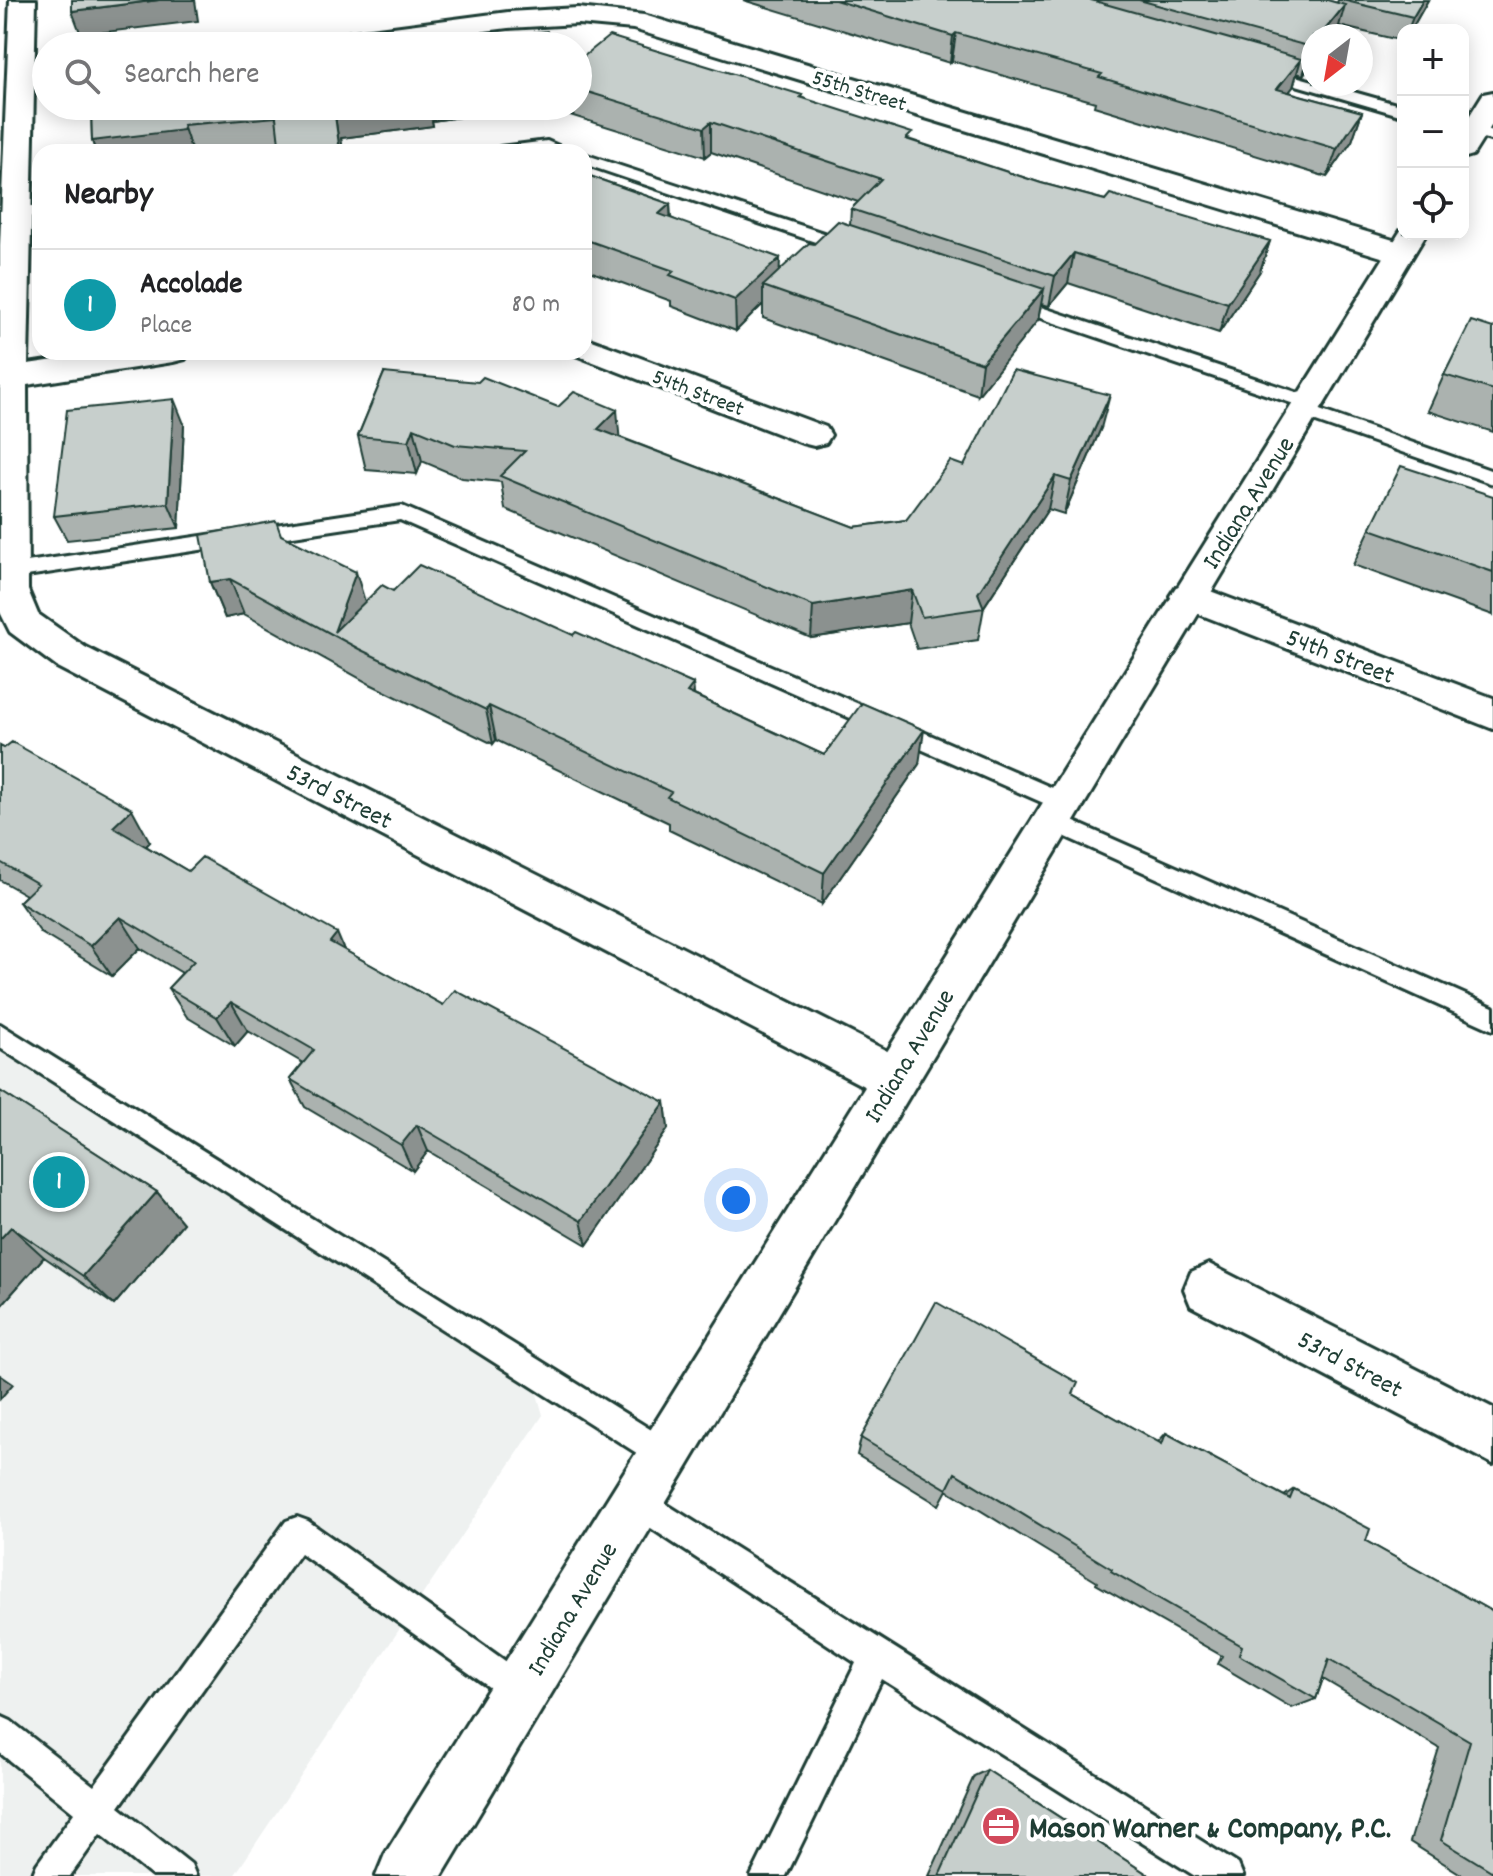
<!DOCTYPE html>
<meta charset="utf-8">
<style>
:root{--surface:#fff;--page:#f2f2f2;--text:#202124;--muted:#757577;--line:#e0e0e0;--accent:#d1495b}
body{margin:0;font-family:Dekko,sans-serif;background:var(--page);color:var(--text)}
.controls{position:absolute;right:24px;top:24px;display:grid;overflow:hidden;border-radius:16px;box-shadow:0 4px 20px #0003}
.controls button{width:72px;height:72px;display:grid;place-items:center;padding:0;border:0;border-bottom:2px solid var(--line);background:var(--surface);color:var(--text);font:40px sans-serif}
.compass{position:absolute;left:1301px;top:24px;width:72px;height:72px;border-radius:50%;background:var(--surface);box-shadow:0 4px 20px #0003;rotate:211deg}
.you{position:absolute;left:736px;top:1200px;width:28px;height:28px;margin:-20px;border:6px solid #fff;border-radius:50%;background:#1a73e8;box-shadow:0 0 0 12px #1a73e833}
.badge{display:grid;place-items:center;width:52px;height:52px;border-radius:50%;background:var(--accent);color:#fff;font-size:26px;font-weight:700}
.pin{position:absolute;translate:-50% -50%;border:4px solid #fff;box-shadow:0 2px 8px #0006}
.list{margin:0;padding:0;list-style:none}
h2{display:flex;justify-content:space-between;align-items:center;height:104px;margin:0;padding:0 32px;font-size:34px}
h2 small{font-size:26px;font-weight:400;color:var(--muted)}
.list li{display:grid;grid-template-columns:52px 1fr auto;gap:24px;align-items:center;box-sizing:border-box;height:112px;padding:0 32px;border-top:2px solid var(--line)}
.list b{display:block;font-size:30px;white-space:nowrap}
.list p{margin:0;font-size:26px;white-space:nowrap;color:var(--muted)}
.list em{font-size:26px;font-style:normal;color:var(--muted)}
.icon{flex:none;width:44px;height:44px;fill:none;stroke:currentColor;stroke-width:2;stroke-linecap:round;stroke-linejoin:round}
.map{position:relative;flex:none;width:1493px;height:1876px;overflow:hidden}
.search{position:absolute;background:var(--surface);box-shadow:0 4px 20px #0003;left:32px;top:32px;width:560px;height:88px;display:flex;align-items:center;gap:20px;box-sizing:border-box;padding:0 28px;border-radius:44px;color:var(--muted);font-size:30px}
.panel{position:absolute;background:var(--surface);box-shadow:0 4px 20px #0003;left:32px;top:144px;width:560px;height:216px;border-radius:24px}
.map>svg:first-child{display:block}
.built{fill:#eef1f0}
.lines{fill:none;stroke-linecap:round;stroke-linejoin:round}
.service-casing{stroke:#1f3d34;stroke-width:6}
.minor-casing{stroke:#1f3d34;stroke-width:6}
.tertiary-casing{stroke:#1f3d34;stroke-width:6}
.secondary-casing{stroke:#1f3d34;stroke-width:6}
.service{fill:#fff;fill-rule:evenodd}
.minor{fill:#fff;fill-rule:evenodd}
.tertiary{fill:#fff;fill-rule:evenodd}
.secondary{fill:#fff;fill-rule:evenodd}
.wall{fill:#abb2af;stroke:#1f3d34;stroke-width:2}
.shaded-wall{fill:#8b918f;stroke:#1f3d34;stroke-width:2}
.building{fill:#c7cfcc;stroke:#1f3d34;stroke-width:2}
.labels{text-anchor:middle;stroke-width:8;stroke-linejoin:round;paint-order:stroke}
.far-street-label{font-size:22px;fill:#1f3d34;stroke:#fff}
.street-label{font-size:26px;fill:#1f3d34;stroke:#fff}
.near-poi-label{font-size:32px;font-weight:bold;fill:#1f3d34;stroke:#fff;text-anchor:start}
</style>
<div class="map">
<svg width="1493" height="1876" viewBox="0 0 1493 1876">
<rect width="100%" height="100%" fill="#fff"/>
<filter id="ink" filterUnits="userSpaceOnUse"><feTurbulence type="fractalNoise" baseFrequency=".0125" numOctaves="2"/><feDisplacementMap in="SourceGraphic" scale="16" xChannelSelector="R" yChannelSelector="G"/><feConvolveMatrix kernelMatrix="1 2 1 2 8 2 1 2 1" color-interpolation-filters="sRGB"/></filter>
<g filter="url(#ink)">
<path class="built" d="M0,1044L513,1367L537,1394L543,1415L234,1876H0Z"/>
<g class="lines">
<defs>
<path id="service" d="M1263,67L1313,81V84H1325L1403,106V116L1258,74V68Z
M1463,122L1493,131V141L1463,132Z
M547,141L572,152H492L500,147Z
M584,154L857,244L859,248L857,252H845L584,164Z
M40,205V215L0,221V211Z
M1011,297L1314,398L1317,402L1311,407L1493,471V484L1296,415L1294,411L1300,406L1005,306L1002,302Z
M402,506L1071,796L1074,802L1071,808L1063,811L1055,808L400,520L0,580V566Z
M1052,812L1493,1007V1030L1044,827L1041,821L1044,815Z
M0,1024L674,1444L679,1454L674,1464L664,1469L654,1464L0,1048Z
M636,1485L1238,1864L1243,1876H1195L882,1679L786,1876H751L856,1663L625,1511L621,1500L625,1489Z
M297,1517L308,1521L532,1680L537,1691L532,1702L521,1707L510,1702L300,1553L119,1807L191,1864L196,1876H152L100,1834L70,1876H32L37,1864L74,1813L0,1753V1716L11,1721L94,1786L286,1521Z"/>
<path id="minor" d="M10,0H36L28,364L107,352H189L185,359L173,362L27,385L28,590L38,614L85,647L911,1063L917,1078L911,1093L894,1099L877,1093L57,667L10,632L0,612V245Z
M578,8L644,15L1410,245L1414,252L1410,259L1399,261L1388,259L633,29L578,24L508,28L370,46H296L300,40L309,38L508,12Z
M584,337L826,427L831,435L826,443L814,446L802,443L573,354L571,352H584Z
M1209,1264L1493,1408V1464L1191,1306L1184,1289L1191,1272Z"/>
<path id="tertiary" d="M1189,583L1493,698V729L1176,605L1170,596L1176,587Z"/>
<path id="secondary" d="M1493,92V123L1473,155L1463,158V126L1483,94Z
M1403,227V234H1426L442,1876H376L385,1854Z"/>
</defs>
<use href="#service" class="service-casing"/>
<use href="#minor" class="minor-casing"/>
<use href="#tertiary" class="tertiary-casing"/>
<use href="#secondary" class="secondary-casing"/>
<use href="#service" class="service"/>
<use href="#minor" class="minor"/>
<use href="#tertiary" class="tertiary"/>
<use href="#secondary" class="secondary"/>
</g>
<path class="wall" d="M743,0H1327L1337,3L1338,0H1428L1411,30H1403V41L1339,26L1337,33L1313,36V62L1303,75L1297,73L1293,87L1289,92L1362,112L1352,141L1327,177L1094,106L1095,102L952,61L950,63Z
M578,61L802,95L801,98L911,140L1041,183L1105,200L1270,241L1260,271L1219,333L1068,283L1049,306L1041,304L1038,320L978,395L763,318V304L736,331L671,306V301L584,269V174L670,204L671,218L779,271L814,244L850,225L851,209L858,202L711,152L705,157L557,111L556,106H578Z
M91,106H537L432,121L433,126L341,138L343,152H280L279,147L232,152H96L92,141Z
M1493,328V432L1428,411L1444,375Z
M384,373L620,437L854,527L906,520L964,466L1101,428L1064,514L1048,509L984,607L978,640L917,649L908,623L811,638L505,509L501,482L462,478L422,461L417,474L366,470L358,436Z
M184,424L179,528L67,540L54,516Z
M1493,496V615L1353,565L1370,529Z
M281,535L365,602L393,591L573,635L693,684L694,695L824,755L919,764L822,904L669,830V823L496,740L493,744L370,684L244,614L225,618L210,582Z
M0,746L150,842L146,846L188,871L344,950L443,1005L665,1102L668,1129L587,1245L428,1151L413,1171L305,1107L290,1079L303,1063L248,1031L235,1046L187,1017L168,988L182,973L140,948L112,976L41,933L19,902L26,895L0,880Z
M0,1091L157,1192L183,1223L114,1305L44,1257L0,1307Z
M1073,1394L1158,1442L1166,1433L1284,1496L1294,1489L1366,1541L1493,1612V1876H1464L1410,1842L1439,1748L1323,1679L1316,1699L1292,1708L1218,1664L1222,1656L1096,1584L1097,1582L947,1490L939,1505L857,1455L861,1438Z
M987,1770L1150,1876H929L974,1776Z"/>
<path class="shaded-wall" d="M159,0H195L198,21L81,35L72,11Z
M1423,0H1428L1411,30H1408L1413,17Z
M1345,5L1337,33L1334,36H1320Z
M956,33L952,61L950,63L953,36Z
M1313,45V62L1303,75L1311,47Z
M1301,59L1293,87L1269,117L1277,89Z
M346,106H537L432,121L433,126L341,138L343,152H340L334,108Z
M1362,112L1352,141L1327,177L1337,149Z
M711,122V152L705,157L704,128Z
M183,125L192,152H96L92,141Z
M670,204L671,235L659,214Z
M1270,241L1260,271L1219,333L1228,303Z
M1074,253L1068,283L1049,306L1055,276Z
M780,258L779,289L763,286V304L736,331L735,300Z
M1044,289L1038,320L978,395L982,363Z
M1110,395L1101,428L1064,514L1071,481Z
M174,399L184,424L179,528L168,503Z
M617,410L620,443L598,429Z
M414,428L422,461L417,474L409,441Z
M1055,476L1048,509L983,608L978,593Z
M356,572L367,608L334,632Z
M230,579L244,614L225,618L210,582Z
M912,590L908,623L811,638L813,606Z
M693,684L695,718L687,692Z
M489,706L496,740L493,744L486,710Z
M924,730L919,764L822,904L824,873Z
M132,809L150,842L132,860L113,827Z
M120,917L140,948L112,976L91,946Z
M337,933L350,964L330,942Z
M231,1002L248,1031L235,1046L217,1017Z
M665,1102L668,1129L587,1245L581,1221Z
M417,1125L428,1151L413,1171L401,1145Z
M157,1192L183,1223L114,1305L83,1276Z
M11,1227L44,1257L0,1307V1239Z
M0,1375L13,1384L0,1399Z"/>
<path class="building" d="M72,0H159L72,11Z
M835,0H1091L1301,59L1277,89L1362,112L1337,149L1099,77L1102,74L956,33L953,36Z
M1139,0H1327L1345,5L1320,36H1313V45L1311,47Z
M1342,0H1423L1413,17Z
M547,31L553,46H438Z
M609,36L802,95L800,97L912,133L906,139L1041,183L1105,200L1110,194L1270,241L1228,303L1074,253L1055,276L851,209L881,179L711,122L704,128L578,89V61Z
M91,106H346L334,108L340,152H280L276,117L183,125L184,130L92,141Z
M584,174L670,204L659,214L780,258L735,300L670,275L674,271L584,239Z
M838,221L1044,289L982,363L763,286L809,243L814,244Z
M1471,321L1493,328V390L1444,375Z
M1013,370L1110,395L1071,481L1055,476L978,593L984,608L922,617L912,590L813,606L500,476L525,451L455,445L414,428L409,441L358,436L384,373L478,382L483,377L558,407L574,392L617,410L598,429L854,527L906,520L950,461L964,466Z
M174,399L168,503L54,516L67,410Z
M1401,466L1493,496V572L1370,529Z
M276,521L281,535L356,572L334,632L382,585L393,591L419,565L573,635L576,632L693,684L687,692L824,755L862,703L924,730L824,873L667,797L671,792L489,706L486,710L359,649L230,579L210,582L201,535Z
M12,742L132,809L113,827L188,871L202,857L337,933L330,942L443,1005L455,990L665,1102L581,1221L417,1125L401,1145L290,1079L314,1050L231,1002L217,1017L168,988L194,961L120,917L91,946L19,902L38,884L0,862V746L4,748Z
M0,1091L157,1192L83,1276L11,1227L0,1239Z
M936,1302L1078,1383L1073,1394L1162,1444L1166,1433L1290,1499L1294,1489L1370,1529L1366,1541L1493,1612V1872L1441,1840L1470,1741L1329,1659L1316,1699L1239,1655L1242,1646L1111,1571L1112,1569L955,1473L947,1489L861,1438Z
M987,1770L1150,1876H939Z"/>
</g>
<defs>
<symbol id="office-disc" viewBox="-11 -11 22 22"><circle r="9.5" fill="#d1495b" stroke="#fff"/><path d="M-6-3h4V-5.5h4V-3h4V5H-6ZM-1-4.5V-3h2v-1.5ZM-6 0V1H6V0Z" fill="#fff"/></symbol>
</defs>
<g fill-rule="evenodd">
<use href="#office-disc" x="979" y="1804" width="44" height="44"/>
</g>
<g class="labels">
<g class="far-street-label">
<text transform="translate(860 89) rotate(17)" y="8">55th Street</text>
<text transform="translate(699 391) rotate(21)" y="8">54th Street</text>
</g>
<g class="street-label">
<text transform="translate(1247 502) rotate(-58)" y="9">Indiana Avenue</text>
<text transform="translate(1341 655) rotate(21)" y="9">54th Street</text>
<text transform="translate(340 795) rotate(27)" y="9">53rd Street</text>
<text transform="translate(908 1055) rotate(-59)" y="9">Indiana Avenue</text>
<text transform="translate(1351 1363) rotate(28)" y="9">53rd Street</text>
<text transform="translate(571 1608) rotate(-59)" y="9">Indiana Avenue</text>
</g>
<g class="near-poi-label">
<text x="1029" y="1837">Mason Warner &amp; Company, P.C.</text>
</g>
</g>
</svg>
<div class="controls">
<button>+</button>
<button>−</button>
<button><svg class="icon" aria-label="locate" viewBox="0 0 24 24"><circle cx="12" cy="12" r="6"/><path d="M12 2v4M12 18v4M2 12h4M18 12h4"/></svg></button>
</div>
<svg class="compass" viewBox="-18 -18 36 36"><path d="M0-13l5 13h-10z" fill="#e53935"/><path d="M0 13l5-13h-10z" fill="#757577"/></svg>
<div class="you"></div>
<div class="pin badge" style="left:59px;top:1182px;background:#0f9aa8">1</div>
<div class="search"><svg class="icon" aria-label="search" viewBox="0 0 24 24"><circle cx="10" cy="10" r="6"/><path d="M15 15l6 6"/></svg>Search here</div>
<section class="panel">
<h2>Nearby<small></small></h2>
<ul class="list">
<li><span class="badge" style="background:#0f9aa8">1</span><div><b>Accolade</b><p>Place</p></div><em>80 m</em></li>
</ul>
</section>
</div>
